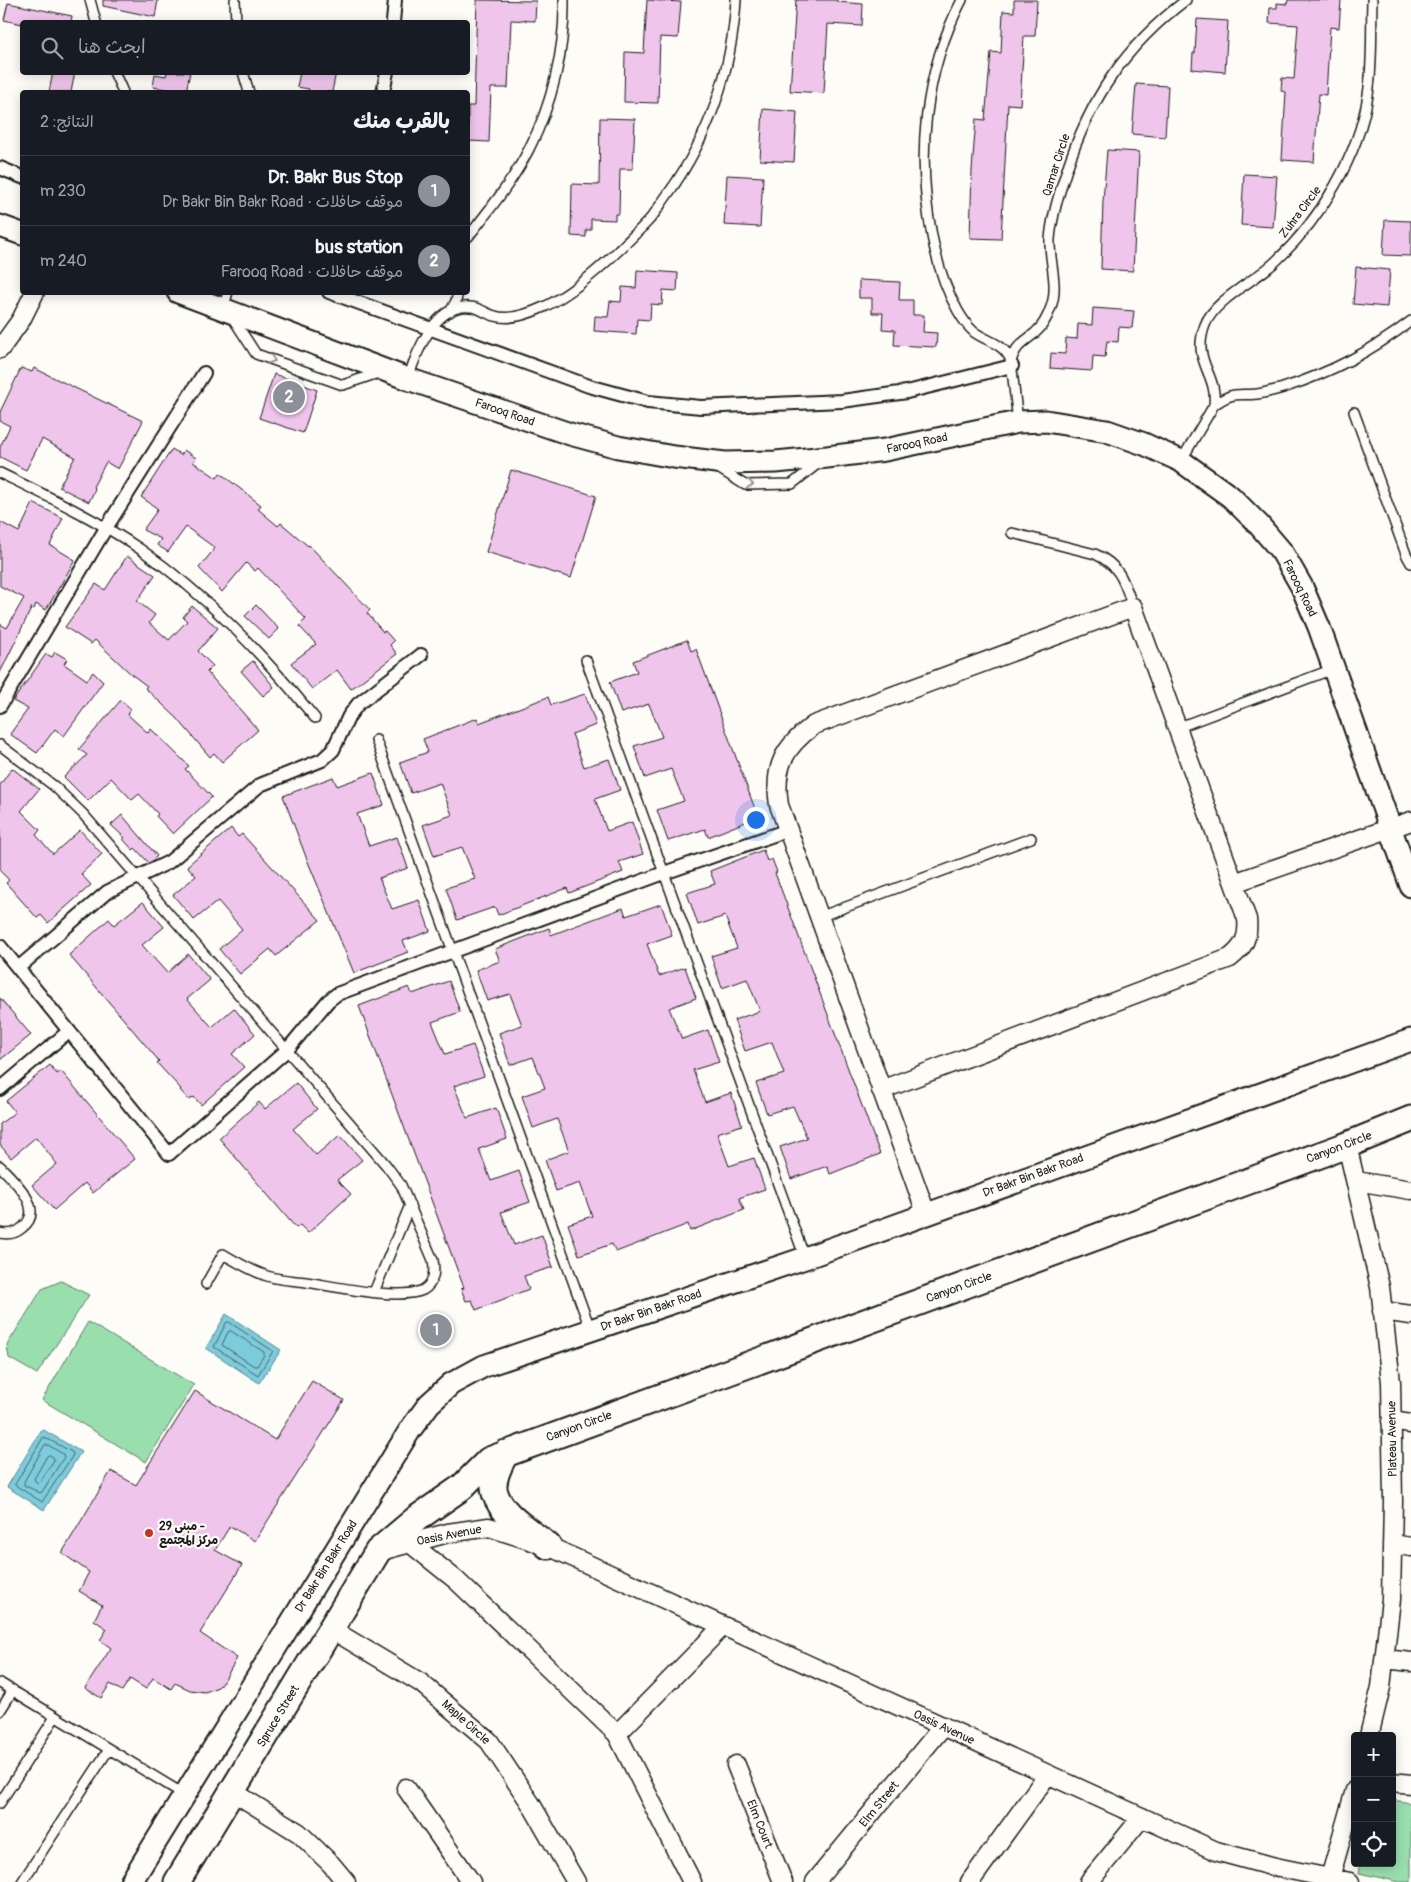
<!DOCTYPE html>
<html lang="ar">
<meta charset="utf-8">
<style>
:root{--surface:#171b24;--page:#20242c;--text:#f1f3f6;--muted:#9ea1a6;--line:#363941;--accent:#8c9099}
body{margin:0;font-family:Pangolin,"Playpen Sans Arabic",sans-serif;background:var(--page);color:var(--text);direction:rtl}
.controls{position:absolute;right:15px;bottom:15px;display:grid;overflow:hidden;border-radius:5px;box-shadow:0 2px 12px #0003}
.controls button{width:45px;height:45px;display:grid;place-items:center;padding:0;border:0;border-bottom:1px solid var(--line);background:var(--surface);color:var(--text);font:25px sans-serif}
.you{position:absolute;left:755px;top:819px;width:18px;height:18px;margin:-12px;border:4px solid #fff;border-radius:50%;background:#1a73e8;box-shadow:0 0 0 8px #1a73e833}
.badge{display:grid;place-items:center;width:32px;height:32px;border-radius:50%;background:var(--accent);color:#fff;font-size:16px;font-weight:700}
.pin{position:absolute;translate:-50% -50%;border:2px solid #fff;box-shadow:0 1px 5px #0006}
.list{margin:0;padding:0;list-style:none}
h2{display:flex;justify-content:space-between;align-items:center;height:65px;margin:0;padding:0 20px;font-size:21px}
h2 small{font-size:16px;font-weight:400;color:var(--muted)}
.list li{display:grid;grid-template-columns:32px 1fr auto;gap:15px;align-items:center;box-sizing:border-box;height:70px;padding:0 20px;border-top:1px solid var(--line)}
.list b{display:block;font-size:19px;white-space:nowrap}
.list p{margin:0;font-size:16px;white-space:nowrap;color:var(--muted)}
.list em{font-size:16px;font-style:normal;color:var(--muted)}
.icon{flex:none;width:28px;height:28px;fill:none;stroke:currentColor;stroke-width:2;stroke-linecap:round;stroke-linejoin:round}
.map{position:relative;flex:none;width:1411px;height:1882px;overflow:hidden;direction:ltr}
.search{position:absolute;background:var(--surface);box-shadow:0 2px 12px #0003;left:20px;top:20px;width:450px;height:55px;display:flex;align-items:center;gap:12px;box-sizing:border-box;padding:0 18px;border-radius:5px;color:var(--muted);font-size:19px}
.panel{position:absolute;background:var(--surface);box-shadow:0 2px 12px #0003;left:20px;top:90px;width:450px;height:205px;border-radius:5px;direction:rtl}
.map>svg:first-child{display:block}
.green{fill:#98dfad;stroke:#5a7e64}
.water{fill:#7dccdb;stroke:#56868f}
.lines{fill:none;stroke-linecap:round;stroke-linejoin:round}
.shore{stroke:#436268;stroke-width:1}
.building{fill:#f0c5ec;stroke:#1c1c1c}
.service-casing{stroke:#1c1c1c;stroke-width:12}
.pedestrian-casing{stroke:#1c1c1c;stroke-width:16}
.minor-casing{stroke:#1c1c1c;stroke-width:21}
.tertiary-casing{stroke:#1c1c1c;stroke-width:25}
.secondary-casing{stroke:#1c1c1c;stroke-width:29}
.service{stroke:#fdfcf7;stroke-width:9}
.pedestrian{stroke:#fdfcf7;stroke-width:12}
.minor{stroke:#fdfcf7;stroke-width:18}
.tertiary{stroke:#fdfcf7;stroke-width:21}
.secondary{stroke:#fdfcf7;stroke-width:25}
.oneway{stroke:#989794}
.poi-dot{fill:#c8321e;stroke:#fdfcf7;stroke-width:2}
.labels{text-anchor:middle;stroke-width:4.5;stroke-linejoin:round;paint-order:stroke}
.street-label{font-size:12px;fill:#1c1c1c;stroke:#fdfcf7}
.poi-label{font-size:12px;font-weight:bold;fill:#1c1c1c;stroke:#fdfcf7;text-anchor:start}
</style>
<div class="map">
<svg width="1411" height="1882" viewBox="0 0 1411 1882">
<rect width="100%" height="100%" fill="#fdfcf7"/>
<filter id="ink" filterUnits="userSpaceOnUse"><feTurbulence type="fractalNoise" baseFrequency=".02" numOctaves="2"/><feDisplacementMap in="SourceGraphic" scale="10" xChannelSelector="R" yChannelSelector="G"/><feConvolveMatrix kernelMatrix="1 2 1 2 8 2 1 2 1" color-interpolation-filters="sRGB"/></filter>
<g filter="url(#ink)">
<path class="green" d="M61,1281L89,1295L37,1374L9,1358L7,1345L42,1289Z
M88,1322L194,1385L146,1462L42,1400Z
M1392,1800L1411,1803V1882H1400L1359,1873L1361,1863H1392Z"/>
<path class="water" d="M226,1314L281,1350L259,1383L206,1348Z
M42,1429L81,1452L44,1510L7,1487Z"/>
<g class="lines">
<path class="shore" d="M229,1322L273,1351L258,1375L214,1347L226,1323Z
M231,1331L264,1352V1355L257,1366H254L222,1345L228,1332Z
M44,1437L72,1452L73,1455L42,1502L15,1485Z
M45,1445H48L63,1454L64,1457L42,1492L40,1493L24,1485V1482Z
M50,1455L53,1457L54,1460L40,1482L37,1483L34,1479L47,1456Z"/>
</g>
<path class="building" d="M103,0H158L155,17L103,6Z
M477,0L536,1L535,21L511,20L508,88H491L489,142L468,141V106H474Z
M647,0L681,2L678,38L660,37L658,103L624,102L625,52L644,53Z
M796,0H837V2L863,4L862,26L828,24L824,93L790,91Z
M1014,0H1037L1035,36H1024L1020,105L1008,104L1001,239L970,238L972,170L976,119L985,120L991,52L1001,53L1003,11L1014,12Z
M1288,0H1341L1339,28L1330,27L1326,95L1319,94L1314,162L1282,160L1286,92L1281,91L1282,78L1294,79L1298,25L1269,23L1270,8H1277V3L1287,4Z
M8,3L72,16L71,22H22V24L4,20Z
M1197,19L1228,21L1225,72L1192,69L1193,53H1195Z
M53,72H75L71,92H49Z
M167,72H190L186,92L153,87L155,74L166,76Z
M300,72H336L332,92H308L309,89L297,87Z
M1136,84L1168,86L1165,137L1132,134Z
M763,109L797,112L794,162L760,160Z
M600,118L635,119L633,169H620L619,214H615V220L591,219V230H586V237L571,236L572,184L599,185Z
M1107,150L1139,152L1133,271L1101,269L1103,201Z
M1244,174L1277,176L1273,227L1241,225Z
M727,175L763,177L760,227L724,225Z
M1385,220L1411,221V256L1383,255Z
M1356,267L1390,270L1387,307L1353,304Z
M637,270L678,273L677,291L663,290L662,305L651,304L650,320L637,319L636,334L594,331L595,316L608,317L610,301L621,302L622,287L636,288Z
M859,280L900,282L899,300H913V315H924L923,332L937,333L936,347L894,345L895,330L882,329L883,313H872V298H859Z
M1093,308L1134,311L1132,328L1119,327L1118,342L1107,341L1105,357L1093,356L1092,371L1050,368L1051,353L1065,354L1066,338L1077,339L1078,324L1092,325Z
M21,368L32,372L34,368L143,421L118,469L106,462L93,487L95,489L89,502L59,487L75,457L42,439L26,470L0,457V447L10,426L0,421V412Z
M274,374L317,390L303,433L259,418Z
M172,449L181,455L184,450L196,458L193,462L217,478L220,473L261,505L258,509L278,526L281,523L308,546L309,545L370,610L367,613L383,632L385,631L394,641L390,645L397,654L351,689L337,670L312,689L291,663L316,644L299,626L306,619L258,568L255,571L246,563L222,592L199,568L215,548L186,527L168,552L157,545L161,539L143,530L158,509L141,497Z
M511,470L596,496L571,578L486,552Z
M33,503L63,518L50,545L75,560L46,610L36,604L34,609L32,607L0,673V624L7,628L24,598L0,586V522L19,532Z
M127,556L155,575L137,601L155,615L149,623L169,640L187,621L183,617L192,606L218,628L198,651L213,666L207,672L258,730L222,762L214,753L210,757L177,718L145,688L147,686L131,674L95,640L91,644L65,627L96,584L105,590Z
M256,605L279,629L269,639L245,616Z
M687,640L691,651L696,649L758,817L708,837L705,829L668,841L657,810L684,801L671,769L645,778L634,746L662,737L649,704L621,713L610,682L637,672L633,661Z
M55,652L67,659L64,664L87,680L93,672L103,682L64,736L55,729L37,753L10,734L28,709L13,701L46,654L52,657Z
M253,661L274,687L263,696L241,671Z
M585,694L596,725L572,734L584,767L609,759L620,790L595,799L607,831L632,822L643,854L619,862L623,872L569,893L567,888L498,915L495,907L457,920L446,888L475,879L462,847L434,856L423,825L452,815L440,783L411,793L400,762L428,752L423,739L477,718L479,723L548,697L551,705Z
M121,700L131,709L127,714L148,733L151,729L189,766L185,769L212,797L173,834L156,816L158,814L139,794L132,800L111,778L88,801L64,777L87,755L79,749Z
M12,768L39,789L21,811L40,830L36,835L53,854L80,830L102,854L81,874L91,885L48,923L41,915L37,918L6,883L9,880L0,871V785Z
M373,773L384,805L357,814L369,846L397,837L408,868L379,878L392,909L419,900L430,931L403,941L408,952L354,973L306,857L283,796L333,777L337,786Z
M122,815L157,856L152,861L149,863L135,848L133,850L123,839L125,838L111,825Z
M231,828L238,837L242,834L320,920L276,956L270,949L240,974L219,949L242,929L218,901L194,920L173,895L196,876L187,866Z
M763,850L767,861L772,859L777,872L775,873L880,1154L830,1174L827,1166L791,1179L780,1147L807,1138L793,1106L767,1114L756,1083L784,1074L772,1042L745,1051L734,1020L760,1011L747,979L722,988L711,956L737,948L725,916L698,925L687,893L715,884L710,871Z
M143,902L164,927L142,945L167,973L188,954L210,980L187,999L212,1027L234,1008L255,1034L232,1054L244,1067L201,1105L194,1097L189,1100L180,1090L181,1089L157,1063L159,1061L69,955L109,919L114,925Z
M661,904L672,935L647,944L659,976L685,967L696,998L669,1008L682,1039L708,1030L719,1062L693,1070L705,1102L731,1093L742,1125L717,1133L729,1166L754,1158L765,1189L739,1198L744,1210L690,1231L688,1224L616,1252L612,1244L579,1255L568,1224L592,1216L580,1183L556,1191L545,1160L569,1151L557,1119L533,1128L522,1096L545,1088L533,1057L510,1065L499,1033L522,1025L510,994L487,1001L476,970L500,961L495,949L549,928L551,935L623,908L626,916Z
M449,981L460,1012L432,1022L445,1054L473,1045L484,1076L454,1086L467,1118L496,1108L507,1139L479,1149L491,1181L519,1171L530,1202L501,1212L514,1245L542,1235L553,1267L524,1276L529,1289L476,1310L472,1300L466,1301L461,1289L464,1288L359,1006L409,987L412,994Z
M0,998L31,1035L0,1060Z
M50,1065L57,1074L61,1071L135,1159L93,1193L85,1183L54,1210L32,1185L57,1164L36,1137L11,1158L0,1145V1124L15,1112L6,1101Z
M296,1083L317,1109L293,1129L316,1155L340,1135L362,1160L337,1180L351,1194L308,1233L300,1225L296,1228L219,1138L259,1102L265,1109Z
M312,1381L344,1400L255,1541L230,1526L215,1550L242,1565L200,1633L237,1658L225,1679L218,1687L205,1692L190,1690L175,1683L171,1689L153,1678L146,1689L130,1679L122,1691L110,1684L101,1698L85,1688L111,1648L100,1640L107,1629L94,1620L102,1605L79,1591L89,1572L62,1553L111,1471L136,1485L195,1391L275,1440Z"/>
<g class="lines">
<defs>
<path id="service" d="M90,0L96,22
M235,0L236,22
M962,0C924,72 916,156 932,236C937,262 944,287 958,311C962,318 967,326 974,332C988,342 1004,343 1011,361L1018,422
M114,72L123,92
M243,72L249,92
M468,237C490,209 513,181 529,149C552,105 565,50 564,0
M223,309L228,292
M450,312L456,301L458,292
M232,317L256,354L343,385L381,372
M1011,361C1015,346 1024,342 1035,333C1042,327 1048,316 1051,307C1059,285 1049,262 1050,239C1052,216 1059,194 1066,172C1090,99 1124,47 1186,0
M408,379C416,353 435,303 470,307C479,307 486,314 495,316C511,321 531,313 546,306C572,293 597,271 618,251C629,240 640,230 650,219C657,211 662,202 668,194C709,137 732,70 736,0
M1214,405C1218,373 1191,362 1205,325C1214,300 1255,281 1275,262C1320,220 1359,156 1368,95C1373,64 1371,31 1372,0
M1354,412L1406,554L1411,563
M1181,461L1214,405C1233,391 1236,396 1257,394C1265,393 1275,390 1283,388C1332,372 1370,352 1411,321
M718,468L745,485L792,484L820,462
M0,473C47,496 96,519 140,549C208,596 263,655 315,718
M1012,533L1095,554C1121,566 1124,582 1133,607
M586,660L805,1258
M1179,727L1333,669
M376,740L591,1331
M0,745L54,786L83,814L386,1165L401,1185L433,1260C435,1271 434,1284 423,1290C399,1301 333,1286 306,1282C292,1280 277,1280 264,1275C250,1270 237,1262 223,1254L206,1284
M819,917L1031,838
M0,1166C13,1180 47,1209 22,1228C16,1233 8,1235 0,1233
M374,1292L410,1205
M0,1683L185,1795
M0,1711L13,1690
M0,1803L55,1717
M22,1882L109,1749"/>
<path id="pedestrian" d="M393,22L395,0
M383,92L387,72
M0,168L22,177
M329,292L589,386L648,402L701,407L842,401L907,392L1012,366
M0,706L106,528L204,373
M0,946L169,1154L287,1050L328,1001L337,994L664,873L788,830
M18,968L107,892L169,862L260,785L322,760L333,750L349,716L358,704L421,655
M0,1089L69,1031"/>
<path id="minor" d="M0,349L21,320L35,292
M1234,883L1411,821
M881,1090L1230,958C1244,947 1249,937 1247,919L1133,607L814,725C784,747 773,767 779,805L926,1213
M1347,1145L1380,1287L1391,1382L1393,1501L1391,1599L1381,1687L1369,1736
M1356,1181L1411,1190
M1382,1311L1411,1315
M1391,1421L1411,1424
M410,1543L456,1580L617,1734L692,1882
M1392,1544L1411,1547
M384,1550L448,1533L489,1527L548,1546L1216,1851L1275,1867L1350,1882
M331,1629L421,1683L489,1741L531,1804L576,1882
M1385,1659L1411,1662
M617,1734L723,1626
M736,1765L783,1882
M1392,1782L1411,1784
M406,1788L471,1882
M232,1791L299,1833L331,1864L346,1882
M1330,1878L1355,1790
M815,1882L943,1726
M970,1882L1048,1774
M1089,1882L1142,1817"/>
<path id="tertiary" d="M0,226L22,234
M178,292L408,379L570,434L618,447L674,457L725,463L776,462L827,457L885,450L1018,422L1046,421L1107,431L1144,444L1181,461L1231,497L1259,525L1282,552L1302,587L1319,627L1411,886
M131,1882L410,1430L429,1404L451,1384L484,1366L805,1258L1411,1040"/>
<path id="secondary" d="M506,1453C500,1463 491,1481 495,1493C502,1516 530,1531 548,1546
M177,1882L378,1551L416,1519L462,1487L489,1460L1347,1145L1411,1119"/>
</defs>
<use href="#service" class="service-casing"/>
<use href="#pedestrian" class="pedestrian-casing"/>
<use href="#minor" class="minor-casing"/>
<use href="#tertiary" class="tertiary-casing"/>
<use href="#secondary" class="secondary-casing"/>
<use href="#service" class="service"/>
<use href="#pedestrian" class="pedestrian"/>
<use href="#minor" class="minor"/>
<use href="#tertiary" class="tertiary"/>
<use href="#secondary" class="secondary"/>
</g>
<defs><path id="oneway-chevron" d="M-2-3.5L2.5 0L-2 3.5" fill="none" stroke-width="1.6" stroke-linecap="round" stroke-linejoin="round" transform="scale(1.25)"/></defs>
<g class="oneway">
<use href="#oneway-chevron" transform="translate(272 360) rotate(20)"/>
<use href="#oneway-chevron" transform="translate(750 484) rotate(7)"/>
</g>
</g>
<circle class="poi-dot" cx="149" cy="1533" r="5"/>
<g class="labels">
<g class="street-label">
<text transform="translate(1056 165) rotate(-72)" y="4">Qamar Circle</text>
<text transform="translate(1300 212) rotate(-53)" y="4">Zuhra Circle</text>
<text transform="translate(505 412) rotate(19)" y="4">Farooq Road</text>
<text transform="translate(917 443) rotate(-12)" y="4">Farooq Road</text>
<text transform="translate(1300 588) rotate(64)" y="4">Farooq Road</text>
<text transform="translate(1339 1147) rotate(-21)" y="4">Canyon Circle</text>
<text transform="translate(1033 1175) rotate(-20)" y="4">Dr Bakr Bin Bakr Road</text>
<text transform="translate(959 1287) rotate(-20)" y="4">Canyon Circle</text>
<text transform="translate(651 1310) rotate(-19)" y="4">Dr Bakr Bin Bakr Road</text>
<text transform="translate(579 1426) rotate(-20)" y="4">Canyon Circle</text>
<text transform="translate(1392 1439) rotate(-91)" y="4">Plateau Avenue</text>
<text transform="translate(449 1535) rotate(-11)" y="4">Oasis Avenue</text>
<text transform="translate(326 1566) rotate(-58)" y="4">Dr Bakr Bin Bakr Road</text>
<text transform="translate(278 1716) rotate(-59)" y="4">Spruce Street</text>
<text transform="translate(466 1722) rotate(42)" y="4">Maple Circle</text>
<text transform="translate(944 1727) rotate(25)" y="4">Oasis Avenue</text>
<text transform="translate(879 1804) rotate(-51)" y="4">Elm Street</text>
<text transform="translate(760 1824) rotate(68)" y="4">Elm Court</text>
</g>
<g class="poi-label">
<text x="159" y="1530">مبنى 29 -<tspan x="159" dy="14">مركز المجتمع</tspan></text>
</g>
</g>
</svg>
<div class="controls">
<button>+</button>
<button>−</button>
<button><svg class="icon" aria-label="locate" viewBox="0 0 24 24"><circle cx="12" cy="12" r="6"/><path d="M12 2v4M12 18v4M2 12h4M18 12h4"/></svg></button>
</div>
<div class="you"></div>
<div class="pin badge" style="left:436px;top:1330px">1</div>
<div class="pin badge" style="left:289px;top:397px">2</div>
<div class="search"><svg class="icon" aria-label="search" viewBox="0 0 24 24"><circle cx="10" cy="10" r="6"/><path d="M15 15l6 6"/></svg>ابحث هنا</div>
<section class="panel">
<h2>بالقرب منك<small>النتائج: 2</small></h2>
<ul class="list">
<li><span class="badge">1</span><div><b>Dr. Bakr Bus Stop</b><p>موقف حافلات · Dr Bakr Bin Bakr Road</p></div><em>230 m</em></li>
<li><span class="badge">2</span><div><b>bus station</b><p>موقف حافلات · Farooq Road</p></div><em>240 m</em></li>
</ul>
</section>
</div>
